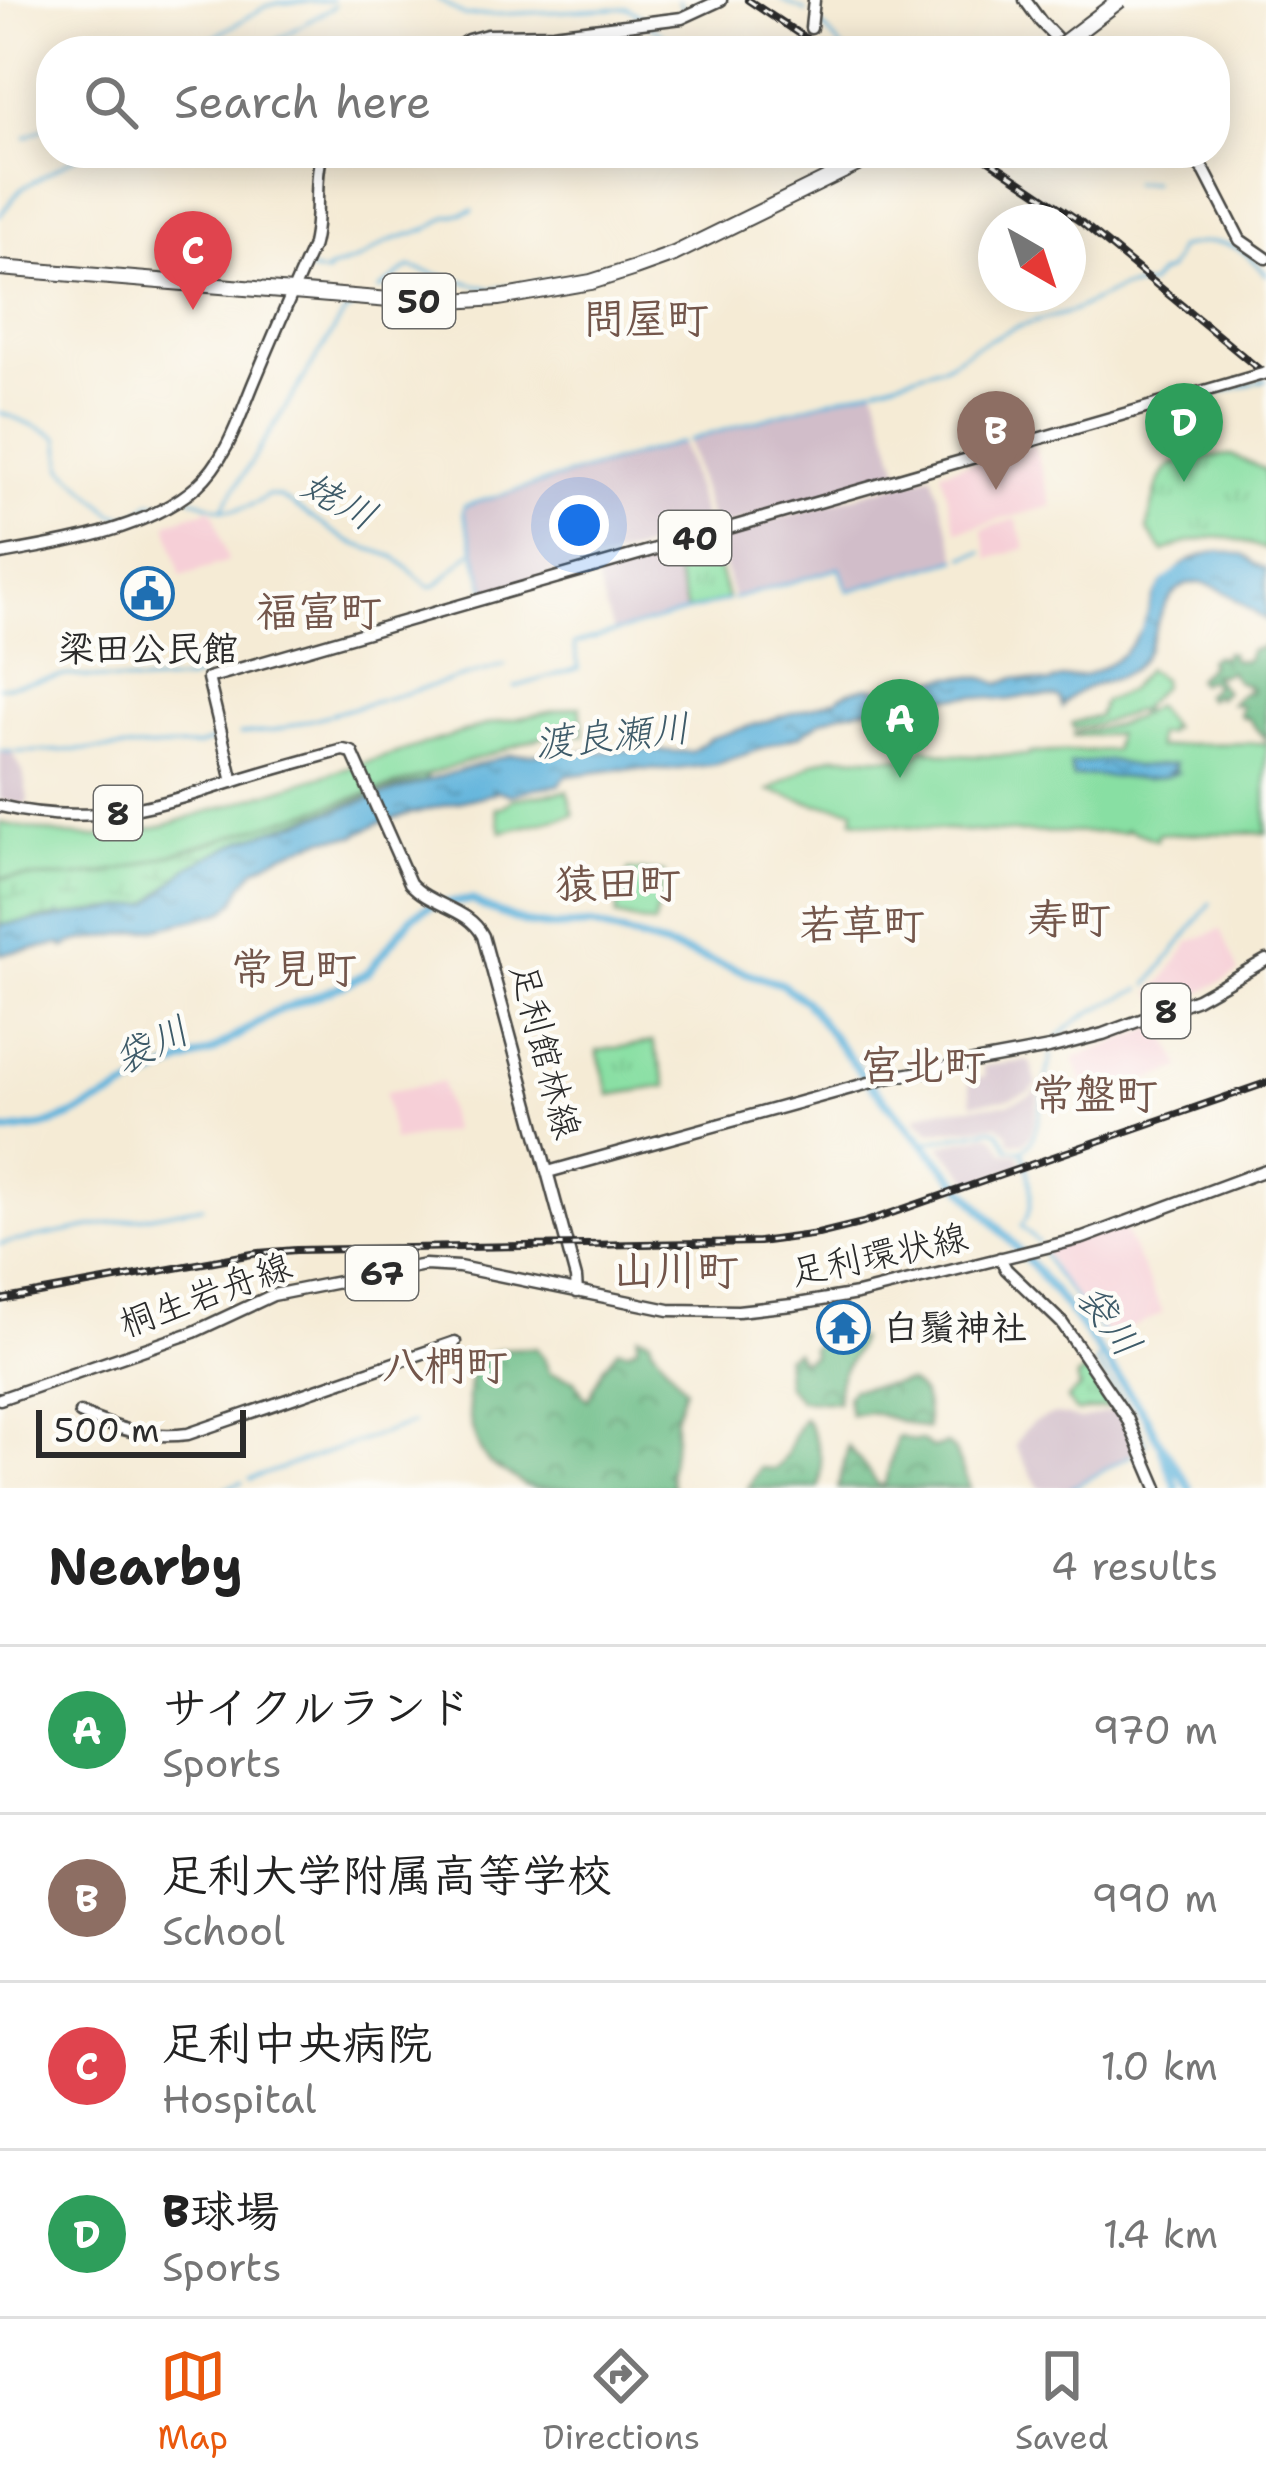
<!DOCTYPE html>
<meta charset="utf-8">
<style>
:root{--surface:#fff;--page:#f2f2f2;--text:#222;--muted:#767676;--line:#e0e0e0;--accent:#ea580c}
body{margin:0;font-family:"Shantell Sans","Klee One",sans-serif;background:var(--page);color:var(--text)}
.compass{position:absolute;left:978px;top:204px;width:108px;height:108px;border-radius:50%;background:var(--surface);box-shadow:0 6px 30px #0003;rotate:141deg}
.scale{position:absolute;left:36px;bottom:30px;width:210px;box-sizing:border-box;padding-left:12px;border:6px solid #2b2b2b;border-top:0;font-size:33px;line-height:42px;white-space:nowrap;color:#2b2b2b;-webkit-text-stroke:9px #fdfcf7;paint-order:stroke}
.you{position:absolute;left:579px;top:525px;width:42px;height:42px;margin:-30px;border:9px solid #fff;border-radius:50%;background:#1a73e8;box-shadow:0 0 0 18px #1a73e833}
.badge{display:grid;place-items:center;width:78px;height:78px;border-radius:50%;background:var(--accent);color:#fff;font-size:39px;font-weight:700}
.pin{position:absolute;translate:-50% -99px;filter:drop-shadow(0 3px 6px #0008)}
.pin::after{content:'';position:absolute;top:63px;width:42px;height:36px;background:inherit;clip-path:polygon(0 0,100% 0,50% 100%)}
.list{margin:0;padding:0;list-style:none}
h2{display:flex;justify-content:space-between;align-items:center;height:156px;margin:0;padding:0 48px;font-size:51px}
h2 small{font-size:39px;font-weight:400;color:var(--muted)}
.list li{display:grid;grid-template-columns:78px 1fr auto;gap:36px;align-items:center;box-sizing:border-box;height:168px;padding:0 48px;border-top:3px solid var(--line)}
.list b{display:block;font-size:45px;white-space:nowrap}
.list p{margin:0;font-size:39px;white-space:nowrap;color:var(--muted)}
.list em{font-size:39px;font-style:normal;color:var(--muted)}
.icon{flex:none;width:66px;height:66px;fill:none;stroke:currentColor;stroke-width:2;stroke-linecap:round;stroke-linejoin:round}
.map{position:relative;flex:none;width:1266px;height:1488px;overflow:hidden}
.search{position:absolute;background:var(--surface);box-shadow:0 6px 30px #0003;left:36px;right:36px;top:36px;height:132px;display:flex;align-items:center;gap:30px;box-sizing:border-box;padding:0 42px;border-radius:48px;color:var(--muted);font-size:45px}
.sheet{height:828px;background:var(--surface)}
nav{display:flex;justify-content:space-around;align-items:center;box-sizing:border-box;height:168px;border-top:3px solid var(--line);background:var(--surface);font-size:33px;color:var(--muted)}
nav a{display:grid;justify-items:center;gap:6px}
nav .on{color:var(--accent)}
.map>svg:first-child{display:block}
.built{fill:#f6cfd7}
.industrial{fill:#d1bdc9}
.green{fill:#88dfa3;stroke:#5a8567;stroke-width:3}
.forest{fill:url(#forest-crowns);stroke:#4c745a;stroke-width:3}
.wetland{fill:url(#wetland-marsh);stroke:#5a8567;stroke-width:3}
.park{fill:url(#park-tufts);stroke:#5a8567;stroke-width:3}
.water{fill:url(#water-ripples);stroke:#467084;stroke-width:3}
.pier{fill:#f5ebd5}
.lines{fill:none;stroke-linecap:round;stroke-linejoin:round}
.stream{stroke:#60b4dc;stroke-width:3}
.river{stroke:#60b4dc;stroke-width:8}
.major-casing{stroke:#494844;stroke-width:15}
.highway-casing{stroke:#494844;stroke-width:18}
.major{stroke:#fff;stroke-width:10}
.highway{stroke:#fff;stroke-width:14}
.rail-casing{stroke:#2b2b2b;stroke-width:8}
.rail{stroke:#fdfcf7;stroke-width:3;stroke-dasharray:9;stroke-linecap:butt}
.major-bridge-casing{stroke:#494844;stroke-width:15;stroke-linecap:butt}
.highway-bridge-casing{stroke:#494844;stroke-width:18;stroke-linecap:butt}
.major-bridge{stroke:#fff;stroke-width:10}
.highway-bridge{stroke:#fff;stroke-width:14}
.labels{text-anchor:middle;stroke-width:9;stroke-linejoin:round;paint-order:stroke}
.shield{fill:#fdfcf7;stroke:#6a6a68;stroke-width:3}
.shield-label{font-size:33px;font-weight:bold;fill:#2b2b2b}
.poi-label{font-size:36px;font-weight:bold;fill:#2b2b2b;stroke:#fdfcf7}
.street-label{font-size:36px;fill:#2b2b2b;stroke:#fdfcf7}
.water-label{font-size:39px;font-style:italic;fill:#3e5b69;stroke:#fdfcf7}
.quarter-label{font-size:42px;font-weight:bold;fill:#73564b;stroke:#fdfcf7}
</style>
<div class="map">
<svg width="1266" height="1488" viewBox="0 0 1266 1488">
<defs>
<pattern id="forest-crowns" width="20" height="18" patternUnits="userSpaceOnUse" patternTransform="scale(3)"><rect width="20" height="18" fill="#6ebe89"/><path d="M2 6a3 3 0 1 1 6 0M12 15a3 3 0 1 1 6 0" fill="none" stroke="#5b9b70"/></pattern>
<pattern id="wetland-marsh" width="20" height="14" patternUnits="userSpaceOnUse" patternTransform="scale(3)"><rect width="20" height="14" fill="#88dfa3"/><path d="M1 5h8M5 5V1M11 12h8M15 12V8" fill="none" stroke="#76c08c"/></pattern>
<pattern id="park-tufts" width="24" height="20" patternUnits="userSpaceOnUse" patternTransform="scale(3)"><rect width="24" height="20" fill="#88dfa3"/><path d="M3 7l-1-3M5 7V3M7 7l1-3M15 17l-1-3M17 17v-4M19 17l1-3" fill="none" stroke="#76c08c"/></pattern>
<pattern id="water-ripples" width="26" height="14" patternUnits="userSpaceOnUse" patternTransform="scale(3)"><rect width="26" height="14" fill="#60b4dc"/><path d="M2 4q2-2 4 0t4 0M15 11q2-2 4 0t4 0" fill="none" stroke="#4f93b3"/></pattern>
</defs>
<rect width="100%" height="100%" fill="#fdfcf7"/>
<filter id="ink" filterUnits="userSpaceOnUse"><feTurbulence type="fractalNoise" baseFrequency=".00833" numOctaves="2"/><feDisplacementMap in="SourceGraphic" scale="24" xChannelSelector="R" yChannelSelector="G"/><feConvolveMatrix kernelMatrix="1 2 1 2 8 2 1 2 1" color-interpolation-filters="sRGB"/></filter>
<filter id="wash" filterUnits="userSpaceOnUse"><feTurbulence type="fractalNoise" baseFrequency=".004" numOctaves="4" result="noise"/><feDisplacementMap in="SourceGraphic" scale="48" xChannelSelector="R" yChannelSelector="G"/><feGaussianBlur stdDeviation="2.7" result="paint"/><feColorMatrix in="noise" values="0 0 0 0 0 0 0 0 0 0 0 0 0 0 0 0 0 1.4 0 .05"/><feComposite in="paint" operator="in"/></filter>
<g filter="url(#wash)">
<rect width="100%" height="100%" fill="#f5ebd5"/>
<path class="built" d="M1034,444L1052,506L957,531L941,471Z
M209,509L214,512L228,561L181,576L167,523Z
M1016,519L1026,548L989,559L982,529Z
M1221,929L1239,972L1178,1004L1171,993L1156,1000L1151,992L1164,979L1190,942Z
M1161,1025L1182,1068L1089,1100L1074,1058Z
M442,1082L452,1131L393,1141L385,1092Z
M1123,1227L1163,1313L1123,1332L1105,1331L1056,1273L1044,1249Z"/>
<path class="industrial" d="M875,388L900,474L713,529L688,442Z
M682,443L707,529L705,531L488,593L464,510L467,506Z
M932,474L958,558L849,590L840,567L733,598L716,536Z
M669,550L687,611L613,632L594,572Z
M0,753H13L23,772L28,799L26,805L0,800Z
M1030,1061L1037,1085L1029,1092L1008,1099L972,1103L968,1080L985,1077L983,1066Z
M1037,1090L1039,1091L1034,1123L1030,1135L1024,1142L1011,1143L1007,1132L998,1125L930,1132L915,1117L933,1110L1008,1104L1030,1096Z
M989,1134L996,1138L1005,1153L1019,1154L1022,1165L973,1183L940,1146Z
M1117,1409L1136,1448L1131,1454L1069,1488H1039L1015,1445L1024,1431L1033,1422L1052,1415H1065L1080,1420Z"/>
<path class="green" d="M1147,669L1162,679V686L1140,709L1143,713L1154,706L1172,728H1168L1167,733L1156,734L1157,748L1190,744L1266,743V833L1158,834L1157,840L1126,829L1125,832C1034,833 943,835 853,820L854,809L816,804L769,791L815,762L834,756L903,758L904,755H916L924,747C948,760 999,755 1029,755V753L1114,750L1116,734L1074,736V733L1117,725L1140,715L1137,710C1116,720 1096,725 1074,728L1072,723L1098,716L1103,702L1127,691Z
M580,706L584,735L562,734L539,738L360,797L123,870L75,877L0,878V823L66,835L93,837L156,828L489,724Z
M567,791L574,815L501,832L496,808L504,806L513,799Z"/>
<path class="forest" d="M1266,646V740L1246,717L1243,718L1239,714L1242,706L1231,703L1244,692L1249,693L1247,685L1236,681L1229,671L1222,675L1212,674L1225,692L1218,698L1215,694L1208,700L1204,695L1215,685L1207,679L1200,684L1196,679L1210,665L1208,660L1214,656L1223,657L1225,652L1231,653L1232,659L1244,661L1248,658L1249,651Z
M824,1334L859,1339C853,1367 836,1365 838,1402L800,1400L786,1385L785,1357L795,1351L801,1361L813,1356L812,1348L823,1340L821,1335Z
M638,1335L650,1339L652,1346L685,1388L675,1417V1438L669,1473L673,1488H536L523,1485C512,1472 495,1473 485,1458C468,1433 456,1372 488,1354C501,1346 521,1349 536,1348L544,1358L550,1373L575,1380L583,1395L588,1400L604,1366L618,1349L627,1351L637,1346Z
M908,1382C928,1393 927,1408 927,1429L870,1412L850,1415L847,1396L852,1389Z
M804,1418C819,1438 825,1464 819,1488H748L760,1468L775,1469C790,1457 791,1433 804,1418Z
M901,1437L914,1441L921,1440L932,1448L947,1444L954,1450L970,1488H838L848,1446L878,1484L884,1486L897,1438Z"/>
<path class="wetland" d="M430,774L423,781L384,791L243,840L189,867L149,904L0,925V878L75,877L123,870Z"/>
<path class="park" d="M1231,455L1266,470V550C1229,532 1200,534 1164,552L1147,530C1162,460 1160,460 1231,455Z
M709,538L728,600L687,611L669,550Z
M628,871L665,873L654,925L616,916L619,899H624Z
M653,1042L667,1086L610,1095L597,1051Z
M1089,1369L1114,1406L1079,1412L1075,1411L1067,1399L1080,1388L1077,1377Z"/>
<path class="water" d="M1219,550L1245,555L1255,564L1266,569V621C1231,596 1186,552 1160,616C1152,634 1150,654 1135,667C1113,686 1077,682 1062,707L1060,699L1057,697L1029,696L1008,700L972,696L923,699L841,713L821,721L801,735L717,764L670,770L620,769L566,776L559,785L535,788L511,795L493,789L495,792L491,794L405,815L379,823L354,836L323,839L282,854L254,870L242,886L235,901L226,910L216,914L159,928L69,943V946L64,947L62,944L0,954V925L58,918L59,914L62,917L149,904L189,867L243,840L508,755L632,750L691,752L711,738L835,700L849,691L867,687L882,689L909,682L920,685C943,675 978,672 999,684L1015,678L1050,683C1061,675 1073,679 1086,675C1097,671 1111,663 1120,656C1138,642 1144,618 1152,598C1163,568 1192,558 1219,550Z
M1109,760L1136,767L1175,764L1173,767L1176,769L1169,772L1177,773C1145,787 1107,770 1073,778L1070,764Z"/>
<path class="pier" d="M1219,544L1247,550L1266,564L1241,553L1219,550L1200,554L1183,563L1161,583L1152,597L1141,629L1119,656L1139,622L1147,595L1156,578L1180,558L1198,548Z"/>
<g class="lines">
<path class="stream" d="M439,0L465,16L628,8L644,18
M678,0L686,13
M781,0L806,11
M818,21L845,51
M650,26L688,51
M190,51L267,6L279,3L332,0
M258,51L335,6
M950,51H951
M26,137L51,125
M1133,183L1153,182
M0,215L21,189L83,153
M1174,260L1178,248C1217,237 1240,240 1266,275
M307,269L327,274V270L360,259L389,241L427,229L447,217L473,210
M379,290L409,267L492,289L565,278L625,263
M1258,382L1265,380
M878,386L945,365L974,347L1014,328L1073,311L1121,288L1149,285L1159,274L1167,271L1173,262
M1241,387L1254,383
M1210,395L1237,388
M0,413C8,414 52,433 59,438L63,468L112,513L124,517L138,514L150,502L162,504
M689,440L874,387
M191,498C224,511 238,517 268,495L280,497L349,542L395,557L429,587L437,585L471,552
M222,509L344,314L358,305
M964,557L982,552
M487,593L463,512L464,506L681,442
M733,599L840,568L848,591L957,559
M0,687L69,675L139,683L187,680L203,675
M515,687L579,668L574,644L728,600
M240,734L272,731L505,665
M0,751L13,752
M16,752L197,746L218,739
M1148,985L1211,903
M1053,1045C1066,1019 1115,1001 1141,989
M922,1143L992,1129L999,1131L1009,1149C1019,1150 1021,1152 1028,1145C1039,1135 1047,1071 1051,1054
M1023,1151C1030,1175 1038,1207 1021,1226L1038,1242
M0,1244L203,1206
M1043,1253L1052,1270L1103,1333
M1102,1354L1096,1362L1128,1409
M1129,1411L1147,1444
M250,1479L413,1423
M225,1488L242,1482
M1071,1488L1131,1455"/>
<path class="river" d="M0,1132L44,1126L71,1116L181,1063L211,1052L277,1011L344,985L368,972L412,917L432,905L472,900L486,908L526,923L553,927L592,925L681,951L781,984L805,1001L865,1078L1037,1271L1075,1318L1146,1416L1157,1438L1190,1488
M1162,1450L1177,1488"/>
</g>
</g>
<g filter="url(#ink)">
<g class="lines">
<defs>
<path id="major" d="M1025,0L1041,22L1069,51
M811,28L814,0
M452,51L468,40L487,35L553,34L682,18L721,0
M1190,153L1205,172L1240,240L1266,258
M0,554C63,543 148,530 197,486C227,459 239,418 254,382C273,337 292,292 312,248C321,217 313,183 322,153
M233,782L208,678L1232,383
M0,806C91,828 158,806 244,778C277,768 310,759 343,750L352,752L410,883C431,907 468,907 483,936L576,1278L577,1292
M548,1172L887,1078L1049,1048L1103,1034L1197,999L1266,960
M1000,1258L1006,1269L1062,1323L1127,1418L1157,1488
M0,1399L194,1332L273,1295L425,1265L459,1267L669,1310L738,1311L792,1305L857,1294L1083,1238L1266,1170
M80,1413C117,1429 148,1439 188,1434L455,1342"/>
<path id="highway" d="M0,268L402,301H451L499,298L591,282L635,268L674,254L880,153"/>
</defs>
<use href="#major" class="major-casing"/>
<use href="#highway" class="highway-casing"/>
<use href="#major" class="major"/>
<use href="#highway" class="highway"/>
<defs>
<path id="rail" d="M748,0L825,51
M978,153L1081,222L1266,375
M0,1300L258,1253L296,1250L759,1242L818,1234L863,1223L1266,1083"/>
</defs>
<use href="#rail" class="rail-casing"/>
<use href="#rail" class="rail"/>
<defs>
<path id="major-bridge" d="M1232,383L1266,373"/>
<path id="highway-bridge" d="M1053,51L1120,0"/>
</defs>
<use href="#major-bridge" class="major-bridge-casing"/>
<use href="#highway-bridge" class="highway-bridge-casing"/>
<use href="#major-bridge" class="major-bridge"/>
<use href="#highway-bridge" class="highway-bridge"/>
</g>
</g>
<defs>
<symbol id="civic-ring" viewBox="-11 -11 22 22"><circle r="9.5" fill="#fdfcf7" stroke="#1f6fb2" stroke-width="1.5"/><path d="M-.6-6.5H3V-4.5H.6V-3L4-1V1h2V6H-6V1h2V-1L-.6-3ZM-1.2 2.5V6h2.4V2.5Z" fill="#1f6fb2"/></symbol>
<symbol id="temple-ring" viewBox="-11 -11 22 22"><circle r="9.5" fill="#fdfcf7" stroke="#1f6fb2" stroke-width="1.5"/><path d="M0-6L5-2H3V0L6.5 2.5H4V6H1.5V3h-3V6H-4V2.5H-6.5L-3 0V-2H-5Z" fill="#1f6fb2"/></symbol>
</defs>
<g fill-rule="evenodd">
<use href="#civic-ring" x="118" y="564" width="59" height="59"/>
<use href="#temple-ring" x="814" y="1298" width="59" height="59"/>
</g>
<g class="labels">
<g class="shield">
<rect x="383" y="274" width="72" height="54" rx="9"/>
<rect x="659" y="511" width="72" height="54" rx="9"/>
<rect x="94" y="786" width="48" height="54" rx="9"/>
<rect x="1142" y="984" width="48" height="54" rx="9"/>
<rect x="346" y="1246" width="72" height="54" rx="9"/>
</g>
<g class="shield-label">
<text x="419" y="313">50</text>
<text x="695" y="550">40</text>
<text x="118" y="825">8</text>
<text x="1166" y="1023">8</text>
<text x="382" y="1285">67</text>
</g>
<g class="poi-label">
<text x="148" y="661">梁田公民館</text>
<text x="883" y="1340" text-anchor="start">白鬚神社</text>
</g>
<g class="street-label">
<text transform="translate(546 1051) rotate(75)" y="13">足利館林線</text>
<text transform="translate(879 1254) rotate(-12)" y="13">足利環状線</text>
<text transform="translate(205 1294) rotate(-20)" y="13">桐生岩舟線</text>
</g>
<g class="water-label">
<text transform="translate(340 500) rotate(29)" y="14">姥川</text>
<text transform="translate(612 735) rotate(-6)" y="14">渡良瀬川</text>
<text transform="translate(151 1044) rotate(-26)" y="14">袋川</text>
<text transform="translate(1110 1320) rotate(54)" y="14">袋川</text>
</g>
<g class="quarter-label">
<text x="646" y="333">問屋町</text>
<text x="319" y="626">福富町</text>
<text x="618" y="898">猿田町</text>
<text x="1069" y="933">寿町</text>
<text x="862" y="939">若草町</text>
<text x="294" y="983">常見町</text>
<text x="923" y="1080">宮北町</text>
<text x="1095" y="1109">常盤町</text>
<text x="676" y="1285">山川町</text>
<text x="445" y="1380">八椚町</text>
</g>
</g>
</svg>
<svg class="compass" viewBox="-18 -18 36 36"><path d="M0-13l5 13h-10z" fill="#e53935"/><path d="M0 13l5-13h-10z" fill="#767676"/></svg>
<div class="scale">500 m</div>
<div class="you"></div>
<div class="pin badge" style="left:900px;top:778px;background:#2e9e5b">A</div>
<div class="pin badge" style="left:996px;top:490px;background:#8d6e63">B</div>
<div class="pin badge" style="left:193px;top:310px;background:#e0444e">C</div>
<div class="pin badge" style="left:1184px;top:482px;background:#2e9e5b">D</div>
<div class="search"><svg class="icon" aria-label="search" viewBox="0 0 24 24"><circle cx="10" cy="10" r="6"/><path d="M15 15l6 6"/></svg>Search here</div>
</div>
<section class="sheet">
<h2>Nearby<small>4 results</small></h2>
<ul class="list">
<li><span class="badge" style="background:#2e9e5b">A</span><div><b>サイクルランド</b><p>Sports</p></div><em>970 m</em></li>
<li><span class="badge" style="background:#8d6e63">B</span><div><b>足利大学附属高等学校</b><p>School</p></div><em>990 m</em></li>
<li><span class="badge" style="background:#e0444e">C</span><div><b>足利中央病院</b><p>Hospital</p></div><em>1.0 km</em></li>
<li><span class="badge" style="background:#2e9e5b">D</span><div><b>B球場</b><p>Sports</p></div><em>1.4 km</em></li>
</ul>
</section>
<nav>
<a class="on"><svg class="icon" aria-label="map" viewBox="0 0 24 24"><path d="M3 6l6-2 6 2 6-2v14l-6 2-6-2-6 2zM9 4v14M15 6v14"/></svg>Map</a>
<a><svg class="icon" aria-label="directions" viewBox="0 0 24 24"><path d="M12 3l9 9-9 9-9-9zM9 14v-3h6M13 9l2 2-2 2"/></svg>Directions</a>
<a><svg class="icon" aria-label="saved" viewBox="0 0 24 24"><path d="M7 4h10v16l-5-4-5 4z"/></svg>Saved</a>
</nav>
